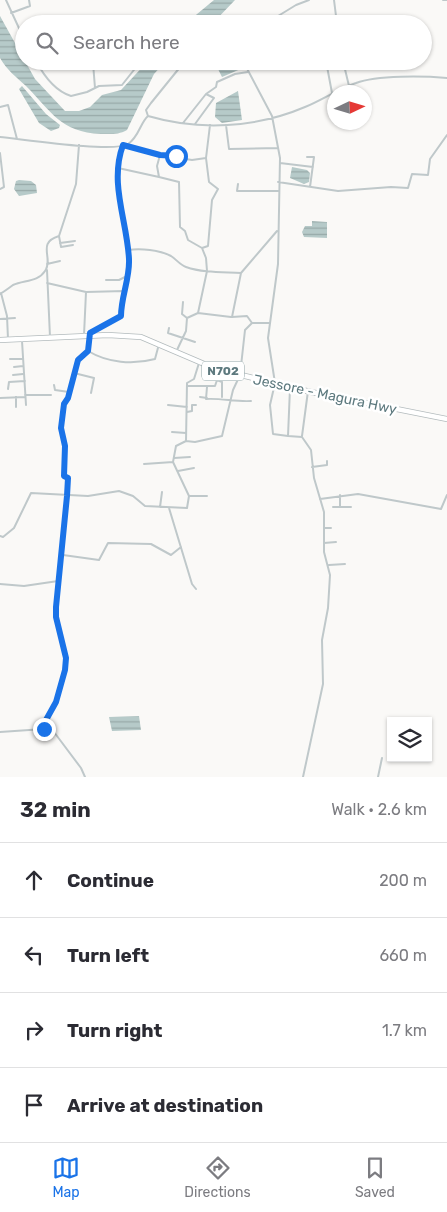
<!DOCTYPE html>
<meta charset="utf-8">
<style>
:root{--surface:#fff;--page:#f2f2f3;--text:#2b2b33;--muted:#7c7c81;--line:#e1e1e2;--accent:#1a73e8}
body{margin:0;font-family:Rubik,sans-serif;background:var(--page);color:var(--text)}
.controls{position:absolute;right:15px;bottom:15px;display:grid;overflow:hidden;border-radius:0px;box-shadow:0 1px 4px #0004}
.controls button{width:45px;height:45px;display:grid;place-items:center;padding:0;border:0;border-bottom:1px solid var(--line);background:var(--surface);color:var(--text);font:25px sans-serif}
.compass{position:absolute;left:327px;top:85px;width:45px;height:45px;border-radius:50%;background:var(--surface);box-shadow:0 1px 4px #0004;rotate:86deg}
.stop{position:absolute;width:15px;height:15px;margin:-11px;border:4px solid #1a73e8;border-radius:50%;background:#fff}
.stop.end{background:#1a73e8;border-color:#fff;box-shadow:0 1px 5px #0008}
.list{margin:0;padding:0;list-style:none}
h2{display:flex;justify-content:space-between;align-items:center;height:65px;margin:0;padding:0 20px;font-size:21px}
h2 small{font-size:16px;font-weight:400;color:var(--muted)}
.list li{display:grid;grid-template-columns:32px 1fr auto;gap:15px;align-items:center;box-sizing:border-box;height:75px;padding:0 20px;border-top:1px solid var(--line)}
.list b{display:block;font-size:19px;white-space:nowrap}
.list em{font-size:16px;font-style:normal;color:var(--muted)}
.icon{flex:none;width:28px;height:28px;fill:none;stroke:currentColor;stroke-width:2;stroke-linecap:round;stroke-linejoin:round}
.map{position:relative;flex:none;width:447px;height:777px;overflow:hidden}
.search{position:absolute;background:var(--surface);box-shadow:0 1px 4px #0004;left:15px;right:15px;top:15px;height:55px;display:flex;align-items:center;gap:12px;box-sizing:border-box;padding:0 18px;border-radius:28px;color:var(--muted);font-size:19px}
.sheet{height:365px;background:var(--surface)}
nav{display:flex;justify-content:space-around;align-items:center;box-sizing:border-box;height:70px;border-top:1px solid var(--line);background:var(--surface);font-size:14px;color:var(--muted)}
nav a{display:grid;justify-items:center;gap:2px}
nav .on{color:var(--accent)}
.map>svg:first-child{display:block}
.water{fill:url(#water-rules)}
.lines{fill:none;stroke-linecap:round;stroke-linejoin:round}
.trunk-casing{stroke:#b3bbbd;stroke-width:6}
.minor{stroke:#bfc8ca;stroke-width:2}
.trunk{stroke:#fff;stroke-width:4.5}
.route{stroke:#1a73e8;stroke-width:6}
.labels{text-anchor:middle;stroke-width:5;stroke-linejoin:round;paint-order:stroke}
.shield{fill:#fff;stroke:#8ea2a5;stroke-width:1}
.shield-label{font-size:12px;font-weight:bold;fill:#5e7a7f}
.street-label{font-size:14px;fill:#5e7a7f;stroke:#fff}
</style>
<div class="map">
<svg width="447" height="777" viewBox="0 0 447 777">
<defs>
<pattern id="water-rules" width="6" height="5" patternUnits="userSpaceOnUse" patternTransform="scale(1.25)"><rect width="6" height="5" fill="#b6cac9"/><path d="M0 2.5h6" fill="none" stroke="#97a9a8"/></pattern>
</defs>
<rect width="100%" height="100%" fill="#faf9f7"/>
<path class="water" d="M214,0H235L212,24H185Z
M0,16L35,79L65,111H79L90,107L102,95L121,90L148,61H166L154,74L127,130C118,135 111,134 101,134C60,132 52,112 26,86C16,77 7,70 0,58Z
M218,61L229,64L240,61L243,68L222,77L217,67L220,65Z
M22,86L46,114L60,125L59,128L51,131L39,123L19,89Z
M238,91L242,120L222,123L215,117L216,103Z
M292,167L307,170L310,173L309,182L304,184L290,178Z
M19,180L31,181L36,185L37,193L19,196L14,189L16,181Z
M312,221L327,222V238L304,237L302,232L305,226H312Z
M139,716L141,730L112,731L109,717Z"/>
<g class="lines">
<defs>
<path id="trunk" d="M0,340L108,335L141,337L216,369L311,392L447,419"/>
</defs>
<use href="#trunk" class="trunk-casing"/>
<path class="minor" d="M6,0L24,39
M334,0L337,24
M443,0H447
M11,13L30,6L29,0
M54,23V24
M265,24L296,5L309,0
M36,61C44,76 55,91 71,96L87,92L99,86L122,85L141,61
M72,61L93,63L95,88
M243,61L272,116L280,158L278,264L268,338L275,383L270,405L273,434L288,436
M326,61L332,93
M343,61L349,86
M0,107L8,105L17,139
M148,116L146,110L151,103L185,61
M183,123L206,94L216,87L217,82L235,74L248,72
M195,124L214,98L206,94
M226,125L229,149L278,148
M0,137C22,139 113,153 128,144C139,137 140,123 148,116C199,131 256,128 305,107C322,100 338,89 356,83C377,75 424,76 447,78
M0,153L4,187L0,189
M307,157H314L310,187
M280,163L313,167
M118,168L159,177
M278,182L338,191L391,187L408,188L412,174L428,175L430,159L447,135
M238,184L237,191H278
M59,236L61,247L73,245
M60,243L75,241
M202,248L208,246L212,200L218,189L209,182L206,158
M128,250C141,248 159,250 171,256C176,259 180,265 186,267C203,273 223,272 241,273
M47,264L60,261
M47,270L50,337
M106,280H119L127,276
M47,283L86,292L124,291
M1,293L7,316L8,339
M0,294C5,291 9,288 13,285C24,280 38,282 45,271C54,258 36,243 59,236L76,184L79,145
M183,302L182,314L187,318
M198,313L231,317
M0,319L15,318
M252,323L247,316L232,317L241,273L277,231
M169,328L168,333L195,342
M84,335L86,292
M22,341L26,405
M177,350L186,331L187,318L198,313L207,271L206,258L202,248L188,240L185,231L180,227L179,182L159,177L157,166L160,155L192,160L206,158L210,125
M88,351C108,363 133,365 155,359L159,344
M10,359H23
M14,367L23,366
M74,373L94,378L91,393
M13,375L23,374
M54,385L55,390L69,392
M187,386H215L217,380L222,382V397
M207,387L206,399C222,398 235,402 251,401
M290,388L288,436L302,437L311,450L314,478L324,512V552L330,575L328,608L322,640L323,684L303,777
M8,389L9,382L25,381
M25,395H51
M16,397V407
M200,397L207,398
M0,398L25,397
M168,405L187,407
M187,412L192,411V405H196
M172,432L186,433
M302,436L308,391
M186,441L195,442L222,436L233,390L240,375L245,330L252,323H269
M174,458L190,457
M144,464L173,462
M312,467L327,465V461
M178,471L194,468
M340,495V507
M189,496H207
M320,499L358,494L441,509L447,495
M160,507L162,492
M333,507H351
M169,508L192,584L196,589
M324,528H331
M0,536L3,537L14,528L31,493L88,496L119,491L133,496L145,506L187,508L189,496L173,462L176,446L186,441L187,383L194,379L199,363
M324,543L336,542
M63,555L99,560L108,543L151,544L171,555L181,547
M329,565L345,564
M58,581L68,478L64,476L65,446L61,428L63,404L68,398L78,360L88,351L90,333L121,316C122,297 130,278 129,259C127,220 108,183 123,145L160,155
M0,584L24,586L58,581L56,617L66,658L65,670L56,701L41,729
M0,732L44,729L54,732L81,768L85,777
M378,777L382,758"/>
<use href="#trunk" class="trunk"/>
</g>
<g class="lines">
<path class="route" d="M44,729H41L56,702L65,670L66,658L56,617V607L67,496L68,478L64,476L65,446L61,428L64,404L68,398L78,360L88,351L90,333L121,316C121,297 130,278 129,259C127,220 109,183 123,145L160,155L176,156"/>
</g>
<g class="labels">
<rect class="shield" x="202" y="361.5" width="42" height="19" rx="4"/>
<g class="shield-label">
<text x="223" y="375">N702</text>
</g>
<g class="street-label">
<text transform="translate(325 394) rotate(12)" y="5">Jessore - Magura Hwy</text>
</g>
</g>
</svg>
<div class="controls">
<button><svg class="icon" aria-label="layers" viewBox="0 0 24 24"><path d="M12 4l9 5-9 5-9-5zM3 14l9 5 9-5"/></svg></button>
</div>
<svg class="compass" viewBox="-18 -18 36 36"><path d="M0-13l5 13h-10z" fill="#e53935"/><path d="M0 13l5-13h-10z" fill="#7c7c81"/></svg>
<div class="stop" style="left:176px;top:156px"></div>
<div class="stop end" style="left:44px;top:729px"></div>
<div class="search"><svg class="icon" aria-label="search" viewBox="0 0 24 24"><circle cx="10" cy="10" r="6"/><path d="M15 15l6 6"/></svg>Search here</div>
</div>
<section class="sheet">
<h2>32 min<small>Walk · 2.6 km</small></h2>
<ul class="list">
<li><svg class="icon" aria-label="ahead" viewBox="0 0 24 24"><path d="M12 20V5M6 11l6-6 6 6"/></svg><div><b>Continue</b></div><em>200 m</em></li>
<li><svg class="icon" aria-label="left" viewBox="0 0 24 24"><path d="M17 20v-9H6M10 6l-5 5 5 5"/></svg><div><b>Turn left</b></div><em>660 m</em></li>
<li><svg class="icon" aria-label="right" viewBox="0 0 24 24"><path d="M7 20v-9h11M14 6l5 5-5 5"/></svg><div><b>Turn right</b></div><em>1.7 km</em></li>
<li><svg class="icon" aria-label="arrive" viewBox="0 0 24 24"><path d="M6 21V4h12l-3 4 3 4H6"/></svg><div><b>Arrive at destination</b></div></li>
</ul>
</section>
<nav>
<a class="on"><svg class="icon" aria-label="map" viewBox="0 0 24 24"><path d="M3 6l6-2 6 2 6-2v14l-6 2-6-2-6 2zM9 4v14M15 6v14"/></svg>Map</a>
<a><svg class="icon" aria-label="directions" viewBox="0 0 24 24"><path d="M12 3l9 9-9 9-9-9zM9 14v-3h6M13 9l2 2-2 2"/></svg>Directions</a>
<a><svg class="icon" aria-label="saved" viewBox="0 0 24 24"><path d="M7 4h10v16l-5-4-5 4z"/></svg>Saved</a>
</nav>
